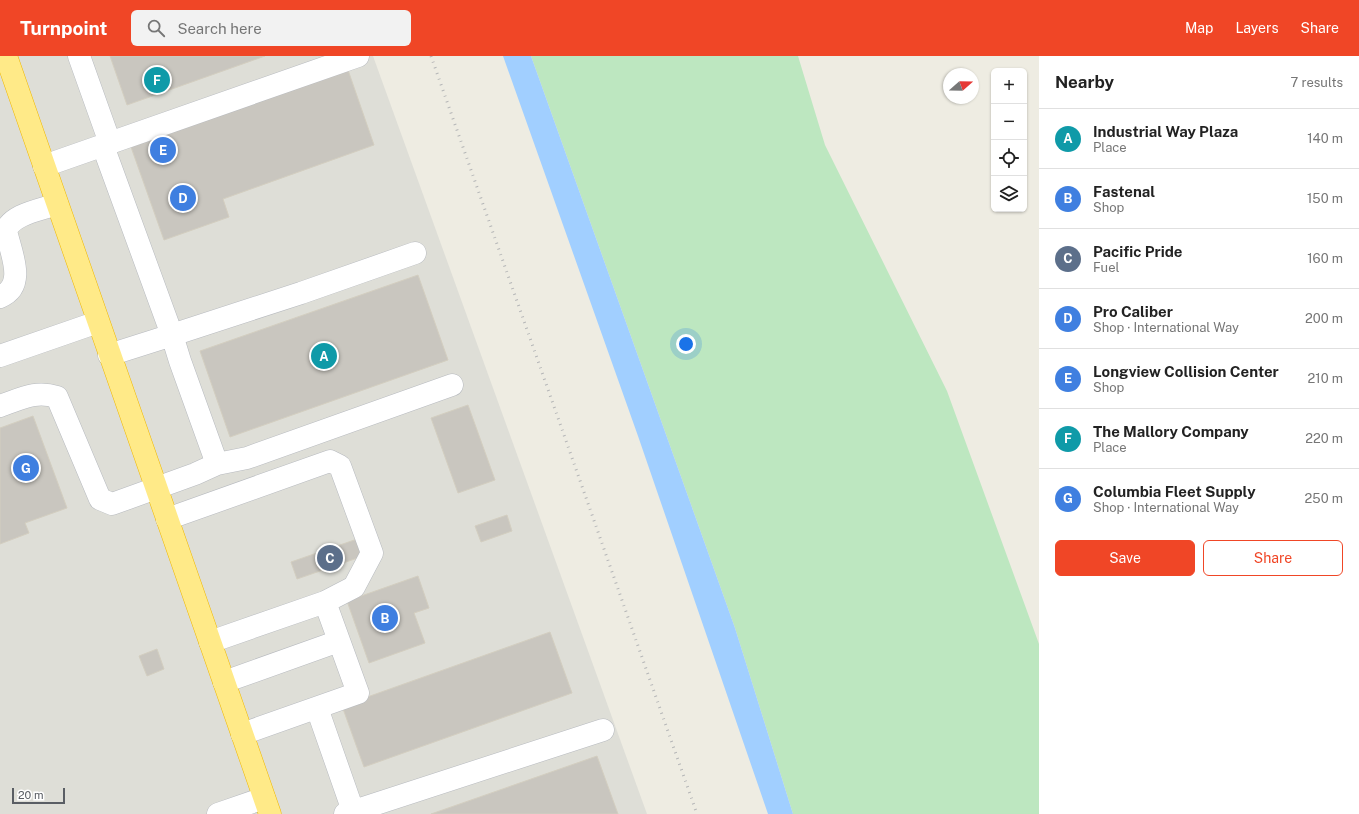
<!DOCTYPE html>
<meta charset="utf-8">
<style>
:root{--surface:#fff;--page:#f2f2f2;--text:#222;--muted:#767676;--line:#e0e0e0;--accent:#f04626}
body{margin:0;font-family:"Public Sans",sans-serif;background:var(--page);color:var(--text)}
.controls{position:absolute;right:12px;top:12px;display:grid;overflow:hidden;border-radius:6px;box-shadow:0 1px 3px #0004}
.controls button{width:36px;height:36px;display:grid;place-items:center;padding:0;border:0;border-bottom:1px solid var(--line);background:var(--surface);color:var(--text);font:20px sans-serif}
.compass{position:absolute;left:943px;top:12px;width:36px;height:36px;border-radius:50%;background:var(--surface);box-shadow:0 1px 3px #0004;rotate:70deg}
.scale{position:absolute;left:12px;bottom:10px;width:53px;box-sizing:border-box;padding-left:4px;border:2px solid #5a5e64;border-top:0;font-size:11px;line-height:14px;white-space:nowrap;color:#5a5e64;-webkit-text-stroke:3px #fff;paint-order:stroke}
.you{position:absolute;left:686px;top:288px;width:14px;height:14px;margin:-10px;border:3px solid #fff;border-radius:50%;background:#1a73e8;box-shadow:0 0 0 6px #1a73e833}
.badge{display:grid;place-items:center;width:26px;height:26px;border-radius:50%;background:var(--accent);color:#fff;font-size:13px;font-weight:700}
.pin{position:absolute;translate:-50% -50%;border:2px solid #fff;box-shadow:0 1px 4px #0006}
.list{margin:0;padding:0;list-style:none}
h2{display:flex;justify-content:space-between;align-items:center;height:52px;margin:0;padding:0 16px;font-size:17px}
h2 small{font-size:13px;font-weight:400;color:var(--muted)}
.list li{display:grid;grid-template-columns:26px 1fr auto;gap:12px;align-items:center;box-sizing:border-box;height:60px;padding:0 16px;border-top:1px solid var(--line)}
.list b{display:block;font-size:15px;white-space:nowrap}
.list p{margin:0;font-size:13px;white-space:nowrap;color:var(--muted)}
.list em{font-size:13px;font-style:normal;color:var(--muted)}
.actions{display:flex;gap:8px;padding:12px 16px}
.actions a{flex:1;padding:9px 0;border:1px solid var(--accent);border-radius:6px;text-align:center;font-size:14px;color:var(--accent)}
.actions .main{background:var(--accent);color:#fff}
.icon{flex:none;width:22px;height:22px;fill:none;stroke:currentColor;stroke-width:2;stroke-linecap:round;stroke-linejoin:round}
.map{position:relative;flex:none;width:1039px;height:758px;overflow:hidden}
header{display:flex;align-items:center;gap:24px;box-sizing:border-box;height:56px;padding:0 20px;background:var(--accent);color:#fff}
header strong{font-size:19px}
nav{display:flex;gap:22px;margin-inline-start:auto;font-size:14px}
.search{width:280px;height:36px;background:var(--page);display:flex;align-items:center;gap:10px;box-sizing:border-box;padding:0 14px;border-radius:6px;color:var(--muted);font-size:15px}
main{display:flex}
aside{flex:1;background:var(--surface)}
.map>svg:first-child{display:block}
.industrial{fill:#deded7}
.green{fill:#bde7c0}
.water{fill:#a1cfff}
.building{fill:#c9c6bf;stroke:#d3cec0}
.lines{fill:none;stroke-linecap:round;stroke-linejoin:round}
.minor-casing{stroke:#b7babf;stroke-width:23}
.highway-casing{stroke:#f0b800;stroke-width:23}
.minor{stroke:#fff;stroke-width:22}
.highway{stroke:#ffea88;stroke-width:22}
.rail{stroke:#b5b6b7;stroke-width:3;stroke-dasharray:1 5;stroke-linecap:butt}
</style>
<header>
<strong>Turnpoint</strong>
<div class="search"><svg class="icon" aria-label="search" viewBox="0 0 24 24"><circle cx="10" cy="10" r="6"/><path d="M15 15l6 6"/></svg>Search here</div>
<nav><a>Map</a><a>Layers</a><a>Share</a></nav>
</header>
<main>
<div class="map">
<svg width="1039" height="758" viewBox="0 0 1039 758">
<rect width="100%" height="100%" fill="#eeece2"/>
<path class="industrial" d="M0,0H373L647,758H0Z"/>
<path class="green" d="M531,0H798L825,89L947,335L1039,588V758H793L735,572Z"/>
<path class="water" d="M503,0H531L735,572L793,758H768L638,380Z"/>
<path class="building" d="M110,0H265L127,49Z
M348,14L374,89L223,143L229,161L164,184L131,91Z
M418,219L448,304L230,381L200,295Z
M468,349L495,424L458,437L431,362Z
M33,360L67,452L25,467L29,477L0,488V372Z
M507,459L512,475L481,486L475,470Z
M363,481L369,498L297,523L291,506Z
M418,520L429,552L414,557L425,587L369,607L347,545Z
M550,576L572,637L364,711L342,650Z
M157,593L164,613L147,620L139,600Z
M597,700L618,758H431Z"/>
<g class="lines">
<defs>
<path id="minor" d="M79,0L110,87
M103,90L172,279L301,237L415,197
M44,110L358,0
M0,241C27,230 11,197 6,175C11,158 41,154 57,148
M0,300L98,266
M0,350C21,343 35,334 57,341L100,443L112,448L195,418L217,408L180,305L172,279L109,299
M217,408L247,402L452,329
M167,463L330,405L340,410L372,497L354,531L325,546L210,586
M224,626L339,585
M317,652L353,755
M242,678L358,637L325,546
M218,758L264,742
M345,758L603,674"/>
<path id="highway" d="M6,0L270,758"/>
</defs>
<use href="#minor" class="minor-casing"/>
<use href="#highway" class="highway-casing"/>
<use href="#minor" class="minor"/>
<use href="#highway" class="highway"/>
<path class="rail" d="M431,0L697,758"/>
</g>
</svg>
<div class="controls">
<button>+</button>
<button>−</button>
<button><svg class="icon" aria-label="locate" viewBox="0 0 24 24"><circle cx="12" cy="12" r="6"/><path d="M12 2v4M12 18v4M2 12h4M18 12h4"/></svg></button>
<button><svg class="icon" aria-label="layers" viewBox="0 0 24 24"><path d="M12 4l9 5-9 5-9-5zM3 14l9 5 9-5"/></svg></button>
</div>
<svg class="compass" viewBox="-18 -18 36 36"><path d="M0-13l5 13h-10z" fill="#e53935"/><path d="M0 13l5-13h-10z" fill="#767676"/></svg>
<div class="scale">20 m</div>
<div class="you"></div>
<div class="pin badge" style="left:324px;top:300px;background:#0f9aa8">A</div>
<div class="pin badge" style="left:385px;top:562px;background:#3f7fe0">B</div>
<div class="pin badge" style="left:330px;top:502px;background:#5c6f8a">C</div>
<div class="pin badge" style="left:183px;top:142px;background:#3f7fe0">D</div>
<div class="pin badge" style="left:163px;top:94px;background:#3f7fe0">E</div>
<div class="pin badge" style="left:157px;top:24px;background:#0f9aa8">F</div>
<div class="pin badge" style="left:26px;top:412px;background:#3f7fe0">G</div>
</div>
<aside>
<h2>Nearby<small>7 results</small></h2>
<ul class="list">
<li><span class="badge" style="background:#0f9aa8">A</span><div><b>Industrial Way Plaza</b><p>Place</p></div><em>140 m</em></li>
<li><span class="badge" style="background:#3f7fe0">B</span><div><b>Fastenal</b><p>Shop</p></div><em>150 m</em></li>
<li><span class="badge" style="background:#5c6f8a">C</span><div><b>Pacific Pride</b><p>Fuel</p></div><em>160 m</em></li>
<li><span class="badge" style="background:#3f7fe0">D</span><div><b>Pro Caliber</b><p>Shop · International Way</p></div><em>200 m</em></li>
<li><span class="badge" style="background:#3f7fe0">E</span><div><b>Longview Collision Center</b><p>Shop</p></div><em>210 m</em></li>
<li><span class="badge" style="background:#0f9aa8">F</span><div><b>The Mallory Company</b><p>Place</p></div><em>220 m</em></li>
<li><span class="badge" style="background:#3f7fe0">G</span><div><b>Columbia Fleet Supply</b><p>Shop · International Way</p></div><em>250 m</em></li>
</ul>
<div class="actions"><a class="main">Save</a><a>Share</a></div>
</aside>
</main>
